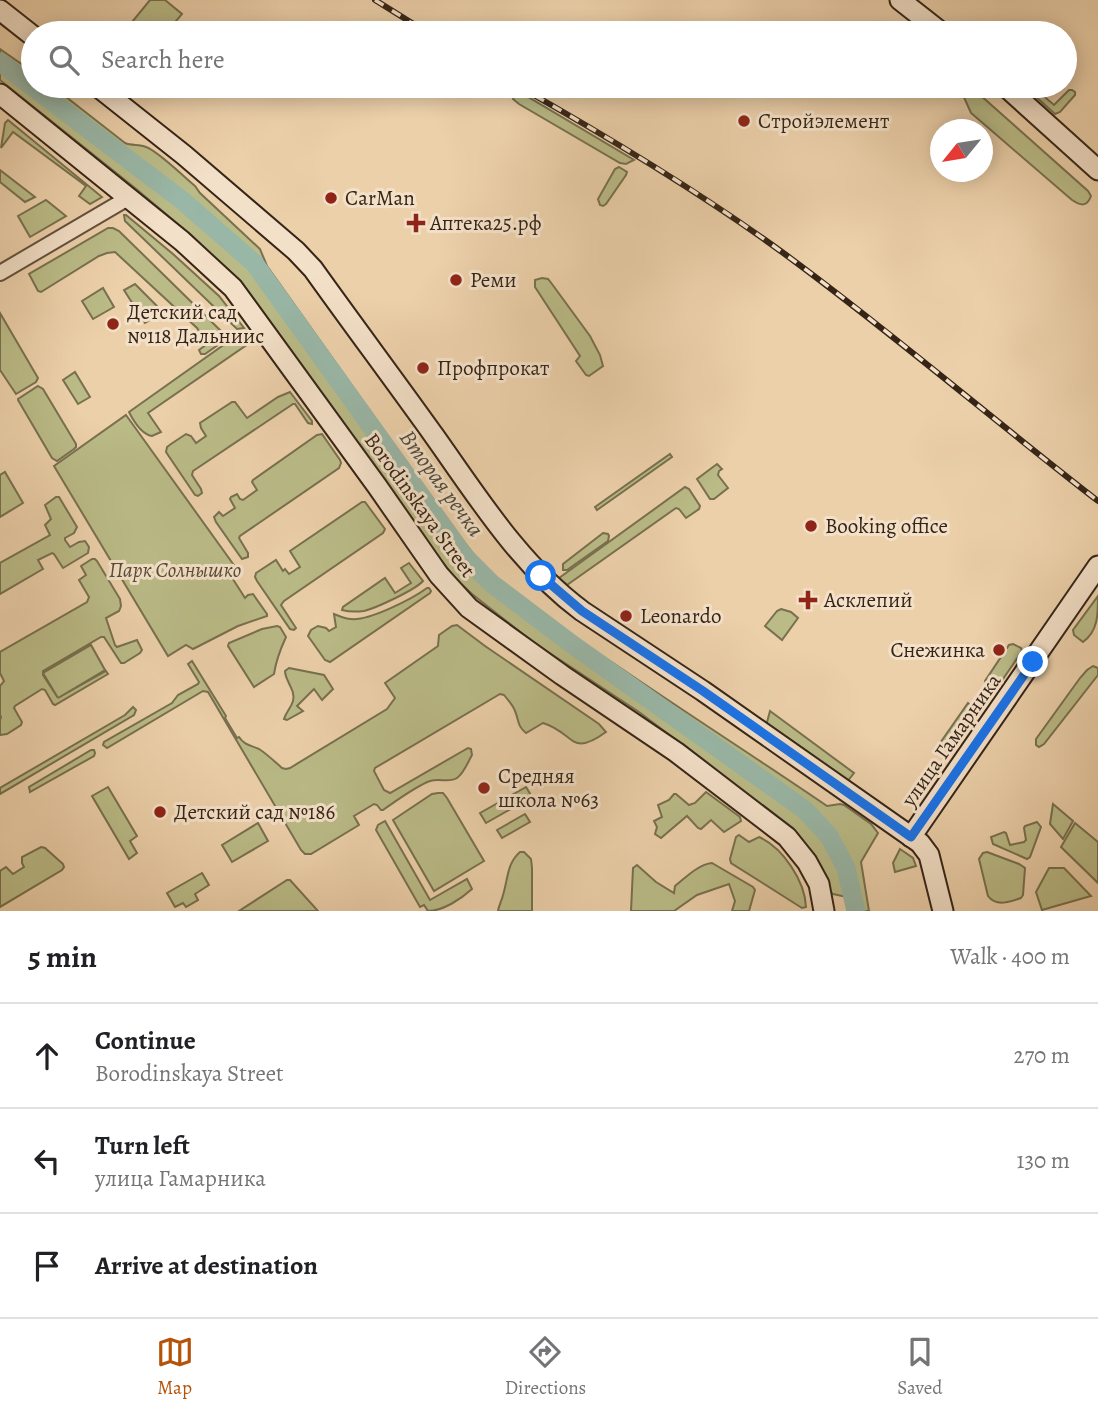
<!DOCTYPE html>
<html lang="en">
<head>
<meta charset="utf-8">
<style>
  body { margin:0; font-family:Alegreya,serif; background:#f6f6f6; color:#202124 }
  .compass { position:absolute; left:930px; top:119px; width:63px; height:63px; border-radius:50%; background:#fff; box-shadow:0 4px 18px #0003; rotate:240deg }
  .stop { position:absolute; width:21px; height:21px; margin:-16px; border:5px solid #1a73e8; border-radius:50%; background:#fff }
  .stop.end { background:#1a73e8; border-color:#fff; box-shadow:0 2px 7px #0008 }
  .list { margin:0; padding:0; list-style:none }
  h2 { display:flex; justify-content:space-between; align-items:center; height:91px; margin:0; padding:0 28px; font-size:30px }
  h2 small { font-size:23px; font-weight:400; color:#757577 }
  .list li { display:grid; grid-template-columns:46px 1fr auto; gap:21px; align-items:center; box-sizing:border-box; height:105px; padding:0 28px; border-top:2px solid #e0e0e0 }
  .list b { display:block; font-size:26px; white-space:nowrap }
  .list p { margin:0; font-size:23px; white-space:nowrap; color:#757577 }
  .list em { font-size:23px; font-style:normal; color:#757577 }
  .icon { flex:none; width:38px; height:38px; fill:none; stroke:currentColor; stroke-width:2; stroke-linecap:round; stroke-linejoin:round }
  .map { position:relative; flex:none; width:1098px; height:911px; overflow:hidden }
  .search { position:absolute; background:#fff; box-shadow:0 4px 18px #0003; left:21px; right:21px; top:21px; height:77px; display:flex; align-items:center; gap:18px; box-sizing:border-box; padding:0 24px; border-radius:38px; color:#757577; font-size:26px }
  .sheet { height:406px; background:#fff }
  nav { display:flex; justify-content:space-around; align-items:center; box-sizing:border-box; height:98px; border-top:2px solid #e0e0e0; background:#fff; font-size:19px; color:#757577 }
  nav a { display:grid; justify-items:center; gap:4px }
  nav .on { color:#b45309 }
  .map>svg:first-child { display:block }
  .green { fill:#babb87; stroke:#78704f; stroke-width:2 }
  .lines { fill:none; stroke-linecap:round; stroke-linejoin:round }
  .river { stroke:#99b7a7; stroke-width:19 }
  .minor-casing { stroke:#64503c; stroke-width:18 }
  .secondary-casing { stroke:#362517; stroke-width:23 }
  .minor { stroke:#f3e0c8; stroke-width:14 }
  .secondary { stroke:#f3e0c8; stroke-width:19 }
  .rail-casing { stroke:#362517; stroke-width:6 }
  .rail { stroke:#f3e0c8; stroke-width:3.5; stroke-dasharray:10; stroke-linecap:butt }
  .route { stroke:#1a73e8; stroke-width:9 }
  .poi-dot { fill:#8f2418; stroke:#f3e0c8; stroke-width:2.5 }
  .labels { text-anchor:middle; stroke-width:6; stroke-linejoin:round; paint-order:stroke }
  .poi-label { font-size:21px; fill:#362517; stroke:#f3e0c8; text-anchor:start }
  .street-label { font-size:21px; fill:#362517; stroke:#f3e0c8 }
  .park-label { font-size:21px; font-style:italic; fill:#574a33; stroke:#f3e0c8 }
  .water-label { font-size:23px; font-style:italic; fill:#4f4a3b; stroke:#f3e0c8 }
</style>
</head>
<body>
<div class="map">
<svg width="1098" height="911" viewBox="0 0 1098 911">
  <rect width="100%" height="100%" fill="#ecd0aa"/>
  <filter id="stains"><feTurbulence type="fractalNoise" baseFrequency=".00286" numOctaves="4"/><feColorMatrix values="0 0 0 0 .2 0 0 0 0 .09 0 0 0 0 .02 0 0 0 .5 -.17"/></filter>
  <radialGradient id="worn" r=".72"><stop offset=".6" stop-color="#630" stop-opacity="0"/><stop offset="1" stop-color="#630" stop-opacity=".3"/></radialGradient>
  <g class="green">
    <path d="M150,0H165L182,14L166,33H123Z"/>
    <path d="M0,49L33,72V86H52L125,143C132,146 139,144 146,147C158,151 184,177 195,186L200,193L260,249L267,266L444,515C458,534 473,555 490,573C528,610 575,638 619,667C688,714 758,759 827,806L840,804L844,805L871,824L878,833L861,862L869,911H851L847,897L833,894L829,891L708,764L639,712L533,642L472,594L456,579L439,558L295,356L241,283L191,235L135,188L0,80Z"/>
    <path d="M957,86H970L1088,191L1091,196C1087,207 1081,206 1072,200L971,113L963,95Z"/>
    <path d="M1024,86H1032L1054,105L1069,90H1072L1075,92V95L1060,112L1055,114Z"/>
    <path d="M521,94L528,97L634,160L626,164L620,163L519,104L513,99L515,95Z"/>
    <path d="M8,120L102,197L90,204L79,196L86,186L13,132L1,148L5,123Z"/>
    <path d="M619,167L627,172L626,175L606,204L603,206L600,205L598,199L615,169Z"/>
    <path d="M0,170L35,197L25,202L0,182Z"/>
    <path d="M46,200L66,216L30,237L18,216Z"/>
    <path d="M124,215H126L173,254L219,296L244,328L237,329L125,221Z"/>
    <path d="M108,228H113L119,231L224,334L226,337L225,340L205,354H201L199,350L207,344L197,328L115,252L107,253L99,256L41,292L38,291L29,274Z"/>
    <path d="M542,278L548,279L552,284L590,336L600,355L603,366L589,376L586,375L576,361L580,356L535,287V280Z"/>
    <path d="M135,284L163,312L145,323L124,290Z"/>
    <path d="M103,288L114,307L93,319L82,301Z"/>
    <path d="M0,313L38,378L36,382L16,394L0,370Z"/>
    <path d="M242,337L249,341L248,344L148,413L161,432L152,436C141,434 134,422 129,412L232,339Z"/>
    <path d="M75,372L90,397L78,404L63,380Z"/>
    <path d="M38,386L43,389L76,444V447L74,449L57,461L52,458L18,400V399Z"/>
    <path d="M290,392L312,421V424L308,423L295,404H293L193,471L192,475L201,489L202,493L198,496L195,495L166,452L167,447L171,444L186,434L191,436L196,443L206,436L201,428L200,423L232,402H235L247,418L278,397Z"/>
    <path d="M126,415L236,568L229,573L245,598L248,595L253,594L267,614V616L238,626L197,647L193,649L186,645L168,656L54,466Z"/>
    <path d="M322,434L340,460L341,463L339,468L240,536L239,538L248,553V557L242,559L216,522L214,517L219,512L223,516L235,508L230,499L231,497L237,494L240,499L243,500L257,490L252,482L253,480L317,435Z"/>
    <path d="M670,454L672,457L597,510L595,507Z"/>
    <path d="M717,464L722,469L719,471L718,475L728,488L714,499H710L697,479Z"/>
    <path d="M5,472L23,503L0,517V475Z"/>
    <path d="M685,487L689,489L700,506L699,509L686,518L679,509L676,508L567,585L559,578Z"/>
    <path d="M56,497H59L77,527L74,533L65,538V540L70,547L79,542L85,541L89,547L88,553L63,568L54,554L52,553L38,560L43,569L0,594V563L50,535L45,525L51,519L45,505Z"/>
    <path d="M362,502H365L385,529L383,533L284,601L281,605L296,628L294,630L290,629L257,581L255,577L256,573L276,560L283,571L285,569L289,574L300,567L290,551Z"/>
    <path d="M603,533L608,534L609,536L608,541L567,570H563V564Z"/>
    <path d="M92,559H95L97,561L120,599L121,606L119,611L106,618L115,645L117,647L137,640L142,650L140,653L124,663H121L104,637H101L43,671V675L58,698L43,673L91,645L105,670L58,698L106,671L108,674L55,705L53,704L45,690L42,689L15,706L14,708L22,722L21,725L7,734L0,735V720L1,717L0,715V686L4,681L0,673V652L87,602L89,597L79,580L86,575L81,566Z"/>
    <path d="M409,563L423,581C415,590 376,608 364,611C356,612 349,612 342,610L343,607L385,578L395,593L411,583L401,568Z"/>
    <path d="M427,588H429L431,591L430,593L330,662L325,660L308,636L311,630L318,626L326,628L329,631L336,627L334,614C339,616 345,619 351,619C369,621 412,599 427,588Z"/>
    <path d="M1098,596C1098,615 1098,631 1083,642L1074,635L1073,630Z"/>
    <path d="M781,609L791,612L798,618L782,640L765,626L777,611Z"/>
    <path d="M457,625L485,646L599,724L606,732C570,758 575,733 543,723L526,733C517,726 519,720 515,711C513,705 508,700 504,695L500,694L375,768L374,771L384,790L390,793L468,748L471,749L472,755C468,762 464,773 457,778C450,783 439,778 430,781C416,786 396,801 383,810H381L377,805L374,804L354,816L359,825L311,854H305L301,850L208,692L203,691L107,748L103,745L104,742L172,703L178,695L198,684L199,682L188,664L192,661L226,716L225,718L237,738L239,737C245,746 251,745 259,749C267,754 275,762 282,768L286,769L290,768L387,709L395,698L385,683L438,646L439,635L452,626Z"/>
    <path d="M277,626L280,627L286,637C280,650 276,660 274,674L254,687L228,646L229,643L262,629Z"/>
    <path d="M1013,644L1021,648L1022,651L999,685L991,688L986,684L985,681L1009,645Z"/>
    <path d="M1093,666L1098,668V675L1044,744L1039,747L1036,745V739L1080,678L1087,670Z"/>
    <path d="M289,668L324,675L333,689L322,700L314,689L297,706L303,711L287,720L284,719C286,712 291,708 293,701C296,690 285,681 285,671Z"/>
    <path d="M968,703L979,712L949,754L938,746Z"/>
    <path d="M133,707L136,710L134,715L0,794V788L125,715Z"/>
    <path d="M770,711L854,773L847,782L766,726Z"/>
    <path d="M91,750H94L95,753L94,756L30,792L29,787Z"/>
    <path d="M108,787L137,836L130,841L137,853L129,859L92,796Z"/>
    <path d="M526,787L532,797L486,823L480,813Z"/>
    <path d="M706,792L740,817L741,821L724,832L711,820L701,829L698,828L687,816L661,838L655,834L657,827L654,821L662,817L658,805L669,800L674,794H676L689,805L695,803Z"/>
    <path d="M438,793H443L447,798L484,861L434,891L393,820L432,794Z"/>
    <path d="M1053,804L1073,821L1063,839L1050,824Z"/>
    <path d="M525,814L530,822L502,838L497,830Z"/>
    <path d="M385,821L430,900L467,879L472,889C461,899 443,911 428,911L424,905L420,907L376,830L378,825Z"/>
    <path d="M1037,822L1041,827L1030,857L1027,859L993,844L991,837L1004,832L1006,833L1010,845L1024,842L1026,840L1024,828L1025,826Z"/>
    <path d="M258,823L268,841L232,862L222,845Z"/>
    <path d="M1075,823L1098,842V883L1061,847Z"/>
    <path d="M739,835L749,842L759,837C783,848 805,881 806,907L802,908L731,863L730,859L736,837Z"/>
    <path d="M41,847L45,848L63,864L64,867L62,870L0,907V871L6,867L13,874L24,867L22,863V857Z"/>
    <path d="M900,849L913,858L916,866L895,872L893,863Z"/>
    <path d="M520,852H524L531,859L532,868V911H498C499,905 502,900 503,895C508,879 507,863 520,852Z"/>
    <path d="M987,852L1019,864L1025,868L1023,895L1021,898C1010,902 996,907 988,896L979,859L983,853Z"/>
    <path d="M712,863L753,887L755,890L749,911H732L735,901L729,884L697,895L674,911H631L633,868L637,865L656,882L674,893L675,886C685,878 699,864 712,863Z"/>
    <path d="M1049,868H1064L1091,896L1042,910L1036,892Z"/>
    <path d="M202,873L209,885L195,894L198,900L186,907L183,903L175,907L167,893Z"/>
    <path d="M287,880H290L318,911H239Z"/>
  </g>
  <g class="lines">
    <path class="river" d="M0,62L183,201L254,263L465,557L491,583L573,645L805,810L829,836L846,868L856,911"/>
    <g class="minor-casing">
      <path id="minor" d="M0,273L128,198"/>
    </g>
    <g class="secondary-casing">
      <g id="secondary">
        <path d="M900,0L942,33"/>
        <path d="M0,10L33,36"/>
        <path d="M97,86L184,155L296,251L313,269C353,325 395,381 435,437C479,499 520,565 582,611L703,691L920,843L929,855L943,911"/>
        <path d="M1005,86L1098,170"/>
        <path d="M0,94L182,241L233,288L377,486L439,575L469,608L562,675L676,752L787,837L807,862L819,884L824,911"/>
        <path d="M911,837L1098,566"/>
      </g>
    </g>
    <use href="#minor" class="minor"/>
    <use href="#secondary" class="secondary"/>
    <g class="rail-casing">
      <g id="rail">
        <path d="M375,0L428,33"/>
        <path d="M518,86C608,137 698,191 782,252C890,331 992,419 1098,501"/>
      </g>
    </g>
    <use href="#rail" class="rail"/>
  </g>
  <g class="lines">
    <path class="route" d="M541,576L582,611L703,691L911,837L1033,662"/>
  </g>
  <g class="poi-dot">
    <circle cx="744" cy="121" r="7"/>
    <circle cx="331" cy="198" r="7"/>
    <path d="M412.5 212.5h7v7h7v7h-7v7h-7v-7h-7v-7h7z"/>
    <circle cx="456" cy="280" r="7"/>
    <circle cx="113" cy="324" r="7"/>
    <circle cx="423" cy="368" r="7"/>
    <circle cx="811" cy="526" r="7"/>
    <path d="M804.5 589.5h7v7h7v7h-7v7h-7v-7h-7v-7h7z"/>
    <circle cx="626" cy="616" r="7"/>
    <circle cx="999" cy="650" r="7"/>
    <circle cx="484" cy="788" r="7"/>
    <circle cx="160" cy="812" r="7"/>
  </g>
  <g class="labels">
    <g class="poi-label">
      <text x="758" y="128">Стройэлемент</text>
      <text x="345" y="205">CarMan</text>
      <text x="430" y="230">Аптека25.рф</text>
      <text x="470" y="287">Реми</text>
      <text x="127" y="319">Детский сад<tspan x="127" dy="24">№118 Дальниис</tspan></text>
      <text x="437" y="375">Профпрокат</text>
      <text x="825" y="533">Booking office</text>
      <text x="824" y="607">Асклепий</text>
      <text x="640" y="623">Leonardo</text>
      <text x="985" y="657" text-anchor="end">Снежинка</text>
      <text x="498" y="783">Средняя<tspan x="498" dy="24">школа №63</tspan></text>
      <text x="174" y="819">Детский сад №186</text>
    </g>
    <g class="street-label">
      <text transform="translate(420 505) rotate(54)" y="7">Borodinskaya Street</text>
      <text transform="translate(951 740) rotate(-55)" y="7">улица Гамарника</text>
    </g>
    <g class="park-label">
      <text x="175" y="577">Парк Солнышко</text>
    </g>
    <g class="water-label">
      <text transform="translate(442 483) rotate(54)" y="8">Вторая речка</text>
    </g>
  </g>
  <rect width="100%" height="100%" filter="url(#stains)"/>
  <rect width="100%" height="100%" fill="url(#worn)"/>
</svg>
<svg class="compass" viewBox="-18 -18 36 36"><path d="M0-13l5 13h-10z" fill="#e53935"/><path d="M0 13l5-13h-10z" fill="#757577"/></svg>
<div class="stop" style="left:541px;top:576px"></div>
<div class="stop end" style="left:1033px;top:662px"></div>
<div class="search"><svg class="icon" aria-label="search" viewBox="0 0 24 24"><circle cx="10" cy="10" r="6"/><path d="M15 15l6 6"/></svg>Search here</div>
</div>
<section class="sheet">
<h2>5 min<small>Walk · 400 m</small></h2>
<ul class="list">
<li><svg class="icon" aria-label="ahead" viewBox="0 0 24 24"><path d="M12 20V5M6 11l6-6 6 6"/></svg><div><b>Continue</b><p>Borodinskaya Street</p></div><em>270 m</em></li>
<li><svg class="icon" aria-label="left" viewBox="0 0 24 24"><path d="M17 20v-9H6M10 6l-5 5 5 5"/></svg><div><b>Turn left</b><p>улица Гамарника</p></div><em>130 m</em></li>
<li><svg class="icon" aria-label="arrive" viewBox="0 0 24 24"><path d="M6 21V4h12l-3 4 3 4H6"/></svg><div><b>Arrive at destination</b></div></li>
</ul>
</section>
<nav>
<a class="on"><svg class="icon" aria-label="map" viewBox="0 0 24 24"><path d="M3 6l6-2 6 2 6-2v14l-6 2-6-2-6 2zM9 4v14M15 6v14"/></svg>Map</a>
<a><svg class="icon" aria-label="directions" viewBox="0 0 24 24"><path d="M12 3l9 9-9 9-9-9zM9 14v-3h6M13 9l2 2-2 2"/></svg>Directions</a>
<a><svg class="icon" aria-label="saved" viewBox="0 0 24 24"><path d="M7 4h10v16l-5-4-5 4z"/></svg>Saved</a>
</nav>
</body>
</html>
